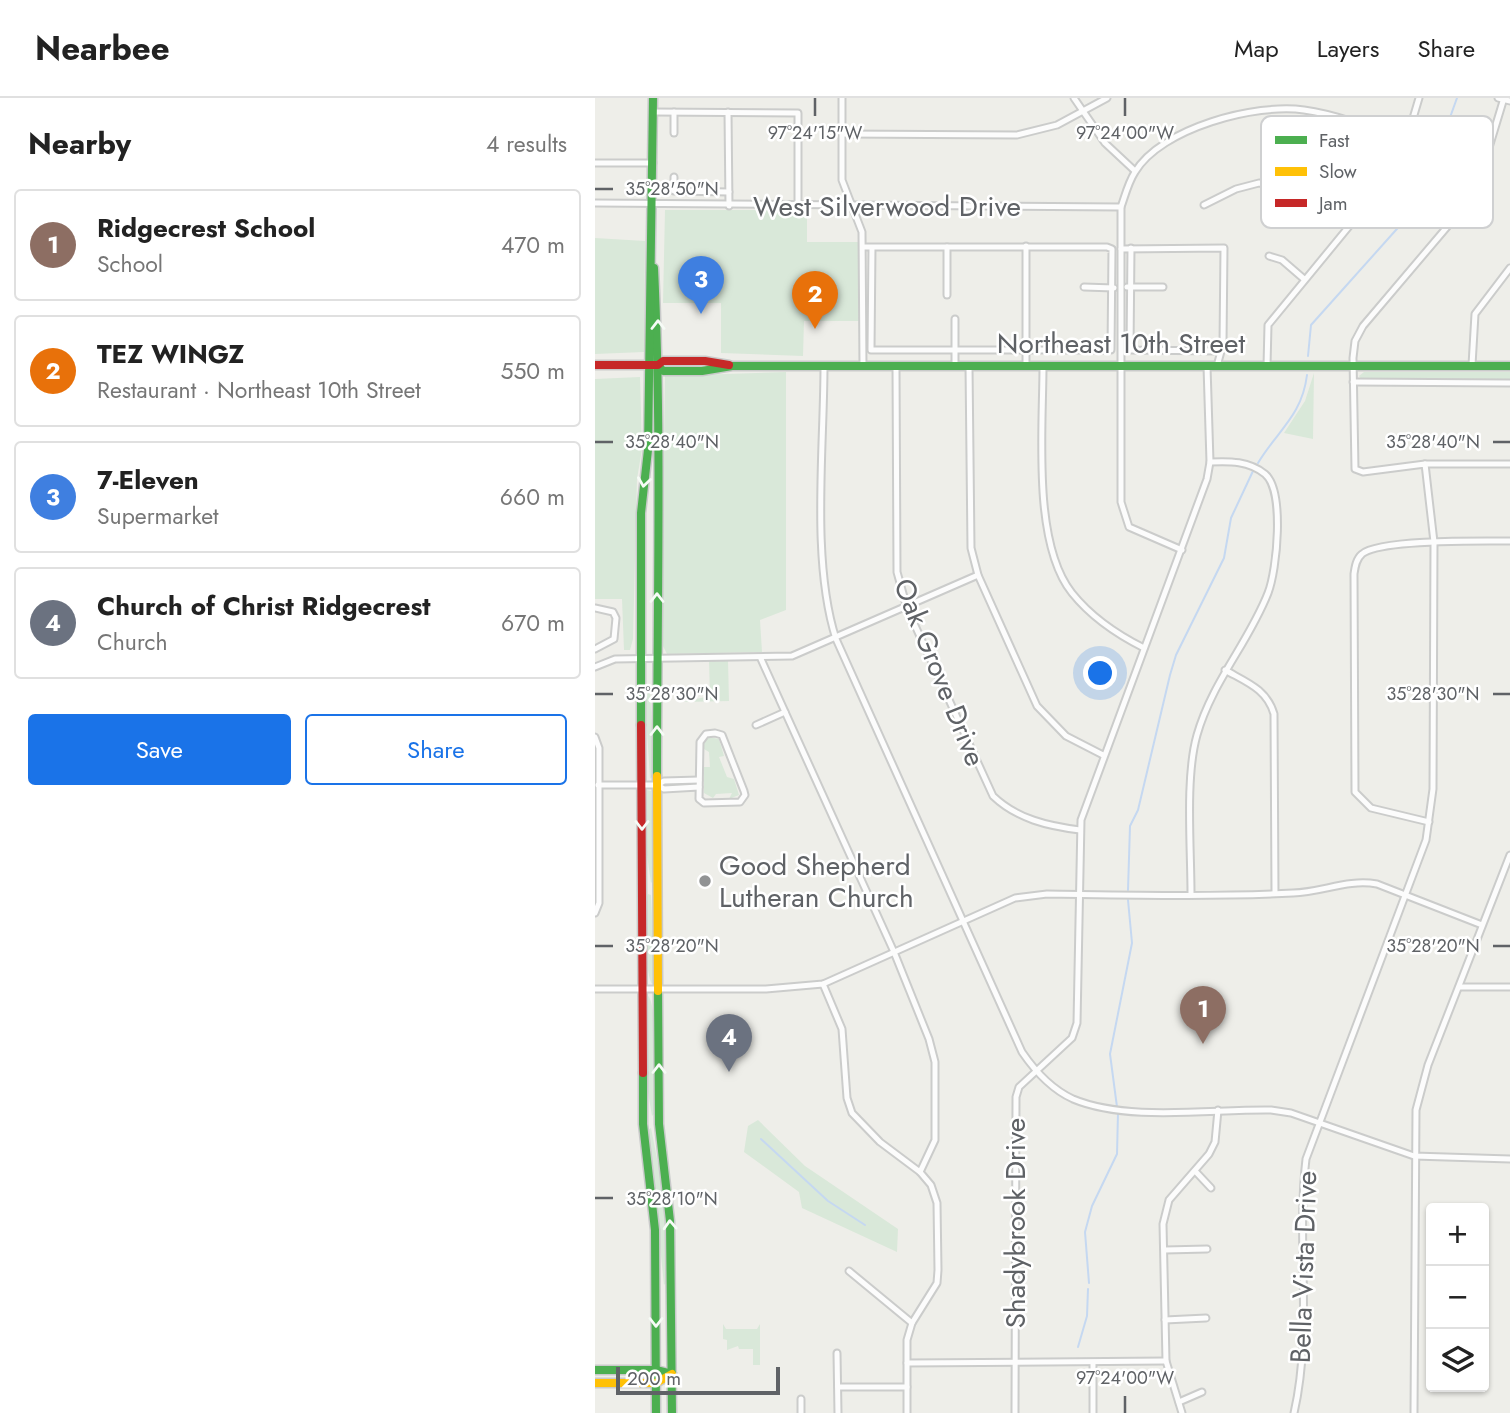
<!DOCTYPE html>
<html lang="en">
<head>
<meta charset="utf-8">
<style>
  body { margin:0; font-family:Jost,sans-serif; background:#f2f2f2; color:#222 }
  .controls { position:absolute; right:21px; bottom:21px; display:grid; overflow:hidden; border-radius:7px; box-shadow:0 2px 5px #0004 }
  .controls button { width:63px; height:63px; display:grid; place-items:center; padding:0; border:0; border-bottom:2px solid #e0e0e0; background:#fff; color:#222; font:35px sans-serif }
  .scale { position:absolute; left:21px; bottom:18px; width:164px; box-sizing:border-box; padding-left:7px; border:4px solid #5f6266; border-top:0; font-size:19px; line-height:24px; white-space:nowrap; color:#5f6266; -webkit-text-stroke:5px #fff; paint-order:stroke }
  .you { position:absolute; left:506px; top:576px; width:24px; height:24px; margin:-18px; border:5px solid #fff; border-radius:50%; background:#1a73e8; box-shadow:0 0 0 10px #1a73e833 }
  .badge { display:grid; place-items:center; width:46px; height:46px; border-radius:50%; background:#1a73e8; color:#fff; font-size:23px; font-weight:700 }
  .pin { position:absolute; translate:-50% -58px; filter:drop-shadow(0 2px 4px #0008) }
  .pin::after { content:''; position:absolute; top:37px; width:24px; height:21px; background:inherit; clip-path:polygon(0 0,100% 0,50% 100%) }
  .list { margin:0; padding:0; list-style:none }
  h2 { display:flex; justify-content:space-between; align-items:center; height:91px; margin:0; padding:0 28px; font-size:30px }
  h2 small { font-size:23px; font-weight:400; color:#767676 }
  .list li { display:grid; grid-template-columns:46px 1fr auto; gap:21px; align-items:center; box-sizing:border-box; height:112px; margin:0 14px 14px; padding:0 14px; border:2px solid #e0e0e0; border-radius:7px }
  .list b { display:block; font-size:26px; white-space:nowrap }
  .list p { margin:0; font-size:23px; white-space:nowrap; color:#767676 }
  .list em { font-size:23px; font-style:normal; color:#767676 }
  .actions { display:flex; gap:14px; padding:21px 28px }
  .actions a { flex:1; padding:16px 0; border:2px solid #1a73e8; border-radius:7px; text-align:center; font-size:24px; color:#1a73e8 }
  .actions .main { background:#1a73e8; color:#fff }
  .icon { flex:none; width:38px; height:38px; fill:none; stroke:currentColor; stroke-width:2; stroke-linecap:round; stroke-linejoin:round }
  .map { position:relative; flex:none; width:915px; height:1315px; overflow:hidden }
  header { display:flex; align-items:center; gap:42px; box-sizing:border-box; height:98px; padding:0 35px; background:#fff; border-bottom:2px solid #e0e0e0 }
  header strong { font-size:33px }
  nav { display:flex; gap:38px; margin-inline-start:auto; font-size:24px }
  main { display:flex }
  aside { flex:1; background:#fff }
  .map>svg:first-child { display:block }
  .green { fill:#d9e8d9 }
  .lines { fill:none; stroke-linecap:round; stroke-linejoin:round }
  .stream { stroke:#c5d8f1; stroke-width:2 }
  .street-casing { stroke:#cbcccb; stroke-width:9 }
  .fast-casing { stroke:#c9caca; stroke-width:11 }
  .slow-casing { stroke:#c9caca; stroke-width:11 }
  .jam-casing { stroke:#c9caca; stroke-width:11 }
  .street { stroke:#fcfcfc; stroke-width:5 }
  .fast { stroke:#4caf50; stroke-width:8 }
  .slow { stroke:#ffc107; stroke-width:8 }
  .jam { stroke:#c62828; stroke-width:8 }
  .oneway { stroke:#f6fbf6 }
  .ticks { fill:none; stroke:#5f6266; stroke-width:2.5 }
  .poi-dot { fill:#919394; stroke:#fff; stroke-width:2.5 }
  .labels { text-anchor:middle; stroke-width:5; stroke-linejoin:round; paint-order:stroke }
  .street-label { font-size:28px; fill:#5f6266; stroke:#fff }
  .poi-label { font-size:28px; fill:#5f6266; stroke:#fff; text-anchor:start }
  .key { fill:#fff; stroke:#cfd0d1; stroke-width:2 }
  .key-label { font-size:19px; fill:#5f6266 }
  .ticks-label { font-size:18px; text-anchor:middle; fill:#5f6266; stroke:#fff; stroke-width:5; stroke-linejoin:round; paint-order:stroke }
</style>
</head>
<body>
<header>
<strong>Nearbee</strong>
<nav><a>Map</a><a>Layers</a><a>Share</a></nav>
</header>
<main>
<aside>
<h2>Nearby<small>4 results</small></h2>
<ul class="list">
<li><span class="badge" style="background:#8d6e63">1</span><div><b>Ridgecrest School</b><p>School</p></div><em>470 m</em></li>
<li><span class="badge" style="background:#e8710a">2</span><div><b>TEZ WINGZ</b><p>Restaurant · Northeast 10th Street</p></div><em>550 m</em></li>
<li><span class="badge" style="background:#3f7fe0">3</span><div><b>7-Eleven</b><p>Supermarket</p></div><em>660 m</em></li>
<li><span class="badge" style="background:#6b7280">4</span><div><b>Church of Christ Ridgecrest</b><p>Church</p></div><em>670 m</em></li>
</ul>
<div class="actions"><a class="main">Save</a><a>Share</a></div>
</aside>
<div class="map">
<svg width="915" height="1315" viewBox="0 0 915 1315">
  <rect width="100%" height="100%" fill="#eeeee9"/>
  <g class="green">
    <path d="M70,112H212V144H264L265,223H209L208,258L126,255V205H68Z"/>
    <path d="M0,140L50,143L49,254L0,256Z"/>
    <path d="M191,274V512L165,522L167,554L72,556L66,544L70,278Z"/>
    <path d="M769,274H915V282H767L764,278Z"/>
    <path d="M719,275L718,341L689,335L710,303Z"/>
    <path d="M45,279L47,351L42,381L38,541L35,552H29L27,501H0V281Z"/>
    <path d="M114,563H133L134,603L88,604L115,598Z"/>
    <path d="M55,590L59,676L55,681L50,602Z"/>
    <path d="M114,639L124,641L129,658L124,659L132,679L139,681L144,697L134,701L137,695L121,696L118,700L109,695V669H115L114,654L109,651L108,645Z"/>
    <path d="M52,692L56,693L59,782L56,785L51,750Z"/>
    <path d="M53,796L56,797L60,881L57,886C50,876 47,808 53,796Z"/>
    <path d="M53,898C63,906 60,995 61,1014L57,1018L52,988Z"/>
    <path d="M163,1022L210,1068L303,1131L302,1154L207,1110L204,1094L149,1054L153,1028Z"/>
    <path d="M56,1030L70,1101L73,1182L69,1187L53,1032Z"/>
    <path d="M128,1226L131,1231H162L165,1226V1267H158V1251H144L143,1248L132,1252V1242L128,1241Z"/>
  </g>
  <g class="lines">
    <g class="stream">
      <path d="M713,258L716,227L809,123L829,92L862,0"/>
      <path d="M663,365C682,333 707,318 712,277"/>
      <path d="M533,792L535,728L543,712L575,577L581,557L629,460L636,420L658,373"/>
      <path d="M522,1009L515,956L537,845L533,802"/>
      <path d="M166,1041L233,1103L270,1127"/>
      <path d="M494,1185L490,1134L497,1108L522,1056L523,1015"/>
      <path d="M483,1249L492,1218L493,1191"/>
    </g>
    <g class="street-casing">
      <g id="street">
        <path d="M247,0V82L267,134L268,268"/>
        <path d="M479,0L510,45L540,73"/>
        <path d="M903,0L915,3"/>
        <path d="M58,14L203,15V108"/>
        <path d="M79,14V35"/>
        <path d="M133,14L134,108"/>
        <path d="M247,36L422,37L462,27L512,0"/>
        <path d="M0,65H58"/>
        <path d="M79,79V93L134,94"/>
        <path d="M0,105L526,109"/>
        <path d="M609,107L641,91L664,85L709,86L734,93L763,116"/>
        <path d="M431,148V268"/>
        <path d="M268,149H277C355,149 433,149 512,149L517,151L516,252H276L277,149"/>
        <path d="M536,150L535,252L624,253"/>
        <path d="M526,151L629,150L628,246L622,268"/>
        <path d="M674,158L687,162L709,181"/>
        <path d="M489,189L519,190"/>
        <path d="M532,189H568"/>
        <path d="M352,197V149"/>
        <path d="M877,267L880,216L915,170"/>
        <path d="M229,268C229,351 216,463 241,541L427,954C440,973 456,991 478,1001C533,1024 616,1011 676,1012L696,1015L819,1058L915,1061"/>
        <path d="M301,268L302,474L312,510L398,698C422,721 453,728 485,732"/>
        <path d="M360,268V221"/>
        <path d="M374,268L376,450L383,477L442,608L471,638L508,657"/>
        <path d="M448,268C448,330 437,445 477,495C497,520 521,536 549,550"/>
        <path d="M672,268L673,227L788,87L811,44L824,0"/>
        <path d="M758,284L915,285"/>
        <path d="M830,366H915"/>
        <path d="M587,452L534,429L526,404V109C530,98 533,85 540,74C566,30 661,5 709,12C745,17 777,31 811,44"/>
        <path d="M0,510L18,514L21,520L19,541L0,551"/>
        <path d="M166,561L299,854L334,941L340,964V1042L325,1074L336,1087L342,1105L343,1172L342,1185L317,1225L312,1242V1315"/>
        <path d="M0,569L20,561L197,558L383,477"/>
        <path d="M630,572C651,584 672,591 679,616L680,795"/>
        <path d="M161,627L190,614"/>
        <path d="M120,635L127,637L149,693L150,697L145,704L109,705L104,701L105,644L111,636Z"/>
        <path d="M0,639L4,650V805L0,815"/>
        <path d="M3,687H62L69,691L104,689"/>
        <path d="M62,687L69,683L104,682"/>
        <path d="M834,724L776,710L760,694L759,476C760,469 761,461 767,456C784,441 889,443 915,443"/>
        <path d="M596,795C596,749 590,679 602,637C617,584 654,544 673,495C682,472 690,393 670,376C654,363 635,363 615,364"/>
        <path d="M228,886L247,931L252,1000L257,1015L285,1044L325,1074"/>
        <path d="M864,889H915"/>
        <path d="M0,891H171L228,886L420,800L452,796C533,797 616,799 698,795C728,794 752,781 782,786L887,827"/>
        <path d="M601,1074L616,1090"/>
        <path d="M570,1152L612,1151"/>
        <path d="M254,1173L317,1225"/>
        <path d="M570,1222L611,1220"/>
        <path d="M242,1255L243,1315"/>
        <path d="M312,1265L571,1263"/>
        <path d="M243,1289H312"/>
        <path d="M206,1301V1315"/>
        <path d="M584,1304L607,1294"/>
        <path d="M420,1315L421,999L424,989L477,940L482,925L486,722L612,381L615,364L612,268"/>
        <path d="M498,1315V1266"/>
        <path d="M587,1315L571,1263L568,1126L574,1102L614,1056L620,1044L623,1012"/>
        <path d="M699,1315C718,1232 701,1145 711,1061L831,742L838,691L839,444L830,366L768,374L760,371L758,260L760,243L768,228L880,96L909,0"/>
        <path d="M819,1315L821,1012L833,967L915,757"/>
      </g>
    </g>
    <g class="fast-casing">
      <g id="fast">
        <path d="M59,170C67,339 62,509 62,678"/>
        <path d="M63,267L68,273H107L137,268H915"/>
        <path d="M46,627V415L53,352L58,0"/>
        <path d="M63,893L64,1026L75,1123L77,1315"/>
        <path d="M48,975V1026L60,1132L61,1315"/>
        <path d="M0,1272H61L77,1276"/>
      </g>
    </g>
    <g class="slow-casing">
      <g id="slow">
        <path d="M62,678L63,893"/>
        <path d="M0,1285H61L77,1276"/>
      </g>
    </g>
    <g class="jam-casing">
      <g id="jam">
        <path d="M0,267H63L68,263H110L134,267"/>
        <path d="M46,627L48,975"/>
      </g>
    </g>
    <use href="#street" class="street"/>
    <use href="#fast" class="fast"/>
    <use href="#slow" class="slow"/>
    <use href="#jam" class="jam"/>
  </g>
  <defs><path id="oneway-chevron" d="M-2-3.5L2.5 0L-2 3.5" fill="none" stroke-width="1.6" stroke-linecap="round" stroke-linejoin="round" transform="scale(1.75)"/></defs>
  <g class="oneway">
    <use href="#oneway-chevron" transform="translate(63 227) rotate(-90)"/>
    <use href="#oneway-chevron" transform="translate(49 384) rotate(98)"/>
    <use href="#oneway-chevron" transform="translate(62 500) rotate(-90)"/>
    <use href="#oneway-chevron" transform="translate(62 633) rotate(-90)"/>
    <use href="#oneway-chevron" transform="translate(47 727) rotate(90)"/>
    <use href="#oneway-chevron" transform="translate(64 971) rotate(-90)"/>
    <use href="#oneway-chevron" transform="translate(75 1127) rotate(-93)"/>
    <use href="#oneway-chevron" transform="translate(61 1224) rotate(90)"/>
  </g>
  <path class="ticks" d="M220,0V18M530,0V18M0,91H18M0,344H18M898,344H915M0,596H18M898,596H915M0,848H18M898,848H915M0,1100H18M530,1298V1315"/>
  <circle class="poi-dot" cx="110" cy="783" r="7"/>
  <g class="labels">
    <g class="street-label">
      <text x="292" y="118">West Silverwood Drive</text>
      <text x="526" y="255">Northeast 10th Street</text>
      <text transform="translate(345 574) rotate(68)" y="10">Oak Grove Drive</text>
      <text transform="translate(420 1125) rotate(-90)" y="10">Shadybrook Drive</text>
      <text transform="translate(708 1169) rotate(-88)" y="10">Bella Vista Drive</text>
    </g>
    <g class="poi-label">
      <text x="124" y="777">Good Shepherd<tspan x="124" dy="32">Lutheran Church</tspan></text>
    </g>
  </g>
  <rect x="666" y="18" width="232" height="112" rx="10" class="key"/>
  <rect x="680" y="38" width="32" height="8" fill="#4caf50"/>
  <rect x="680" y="69" width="32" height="9" fill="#ffc107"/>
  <rect x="680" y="101" width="32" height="8" fill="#c62828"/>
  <g class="key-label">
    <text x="724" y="49">Fast</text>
    <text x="724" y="80">Slow</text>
    <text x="724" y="112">Jam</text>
  </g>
  <g class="ticks-label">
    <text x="220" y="41">97°24'15"W</text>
    <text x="530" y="41">97°24'00"W</text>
    <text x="77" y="97">35°28'50"N</text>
    <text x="77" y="350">35°28'40"N</text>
    <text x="838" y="350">35°28'40"N</text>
    <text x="77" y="602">35°28'30"N</text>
    <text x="838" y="602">35°28'30"N</text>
    <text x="77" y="854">35°28'20"N</text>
    <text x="838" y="854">35°28'20"N</text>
    <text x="77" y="1107">35°28'10"N</text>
    <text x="530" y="1286">97°24'00"W</text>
  </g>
</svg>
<div class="controls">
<button>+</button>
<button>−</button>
<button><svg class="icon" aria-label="layers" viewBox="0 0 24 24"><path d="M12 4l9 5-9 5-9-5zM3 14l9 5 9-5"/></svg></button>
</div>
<div class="scale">200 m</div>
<div class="you"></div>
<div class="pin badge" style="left:608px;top:946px;background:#8d6e63">1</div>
<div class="pin badge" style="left:220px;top:231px;background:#e8710a">2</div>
<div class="pin badge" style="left:106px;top:216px;background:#3f7fe0">3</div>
<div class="pin badge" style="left:134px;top:974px;background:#6b7280">4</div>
</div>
</main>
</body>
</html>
